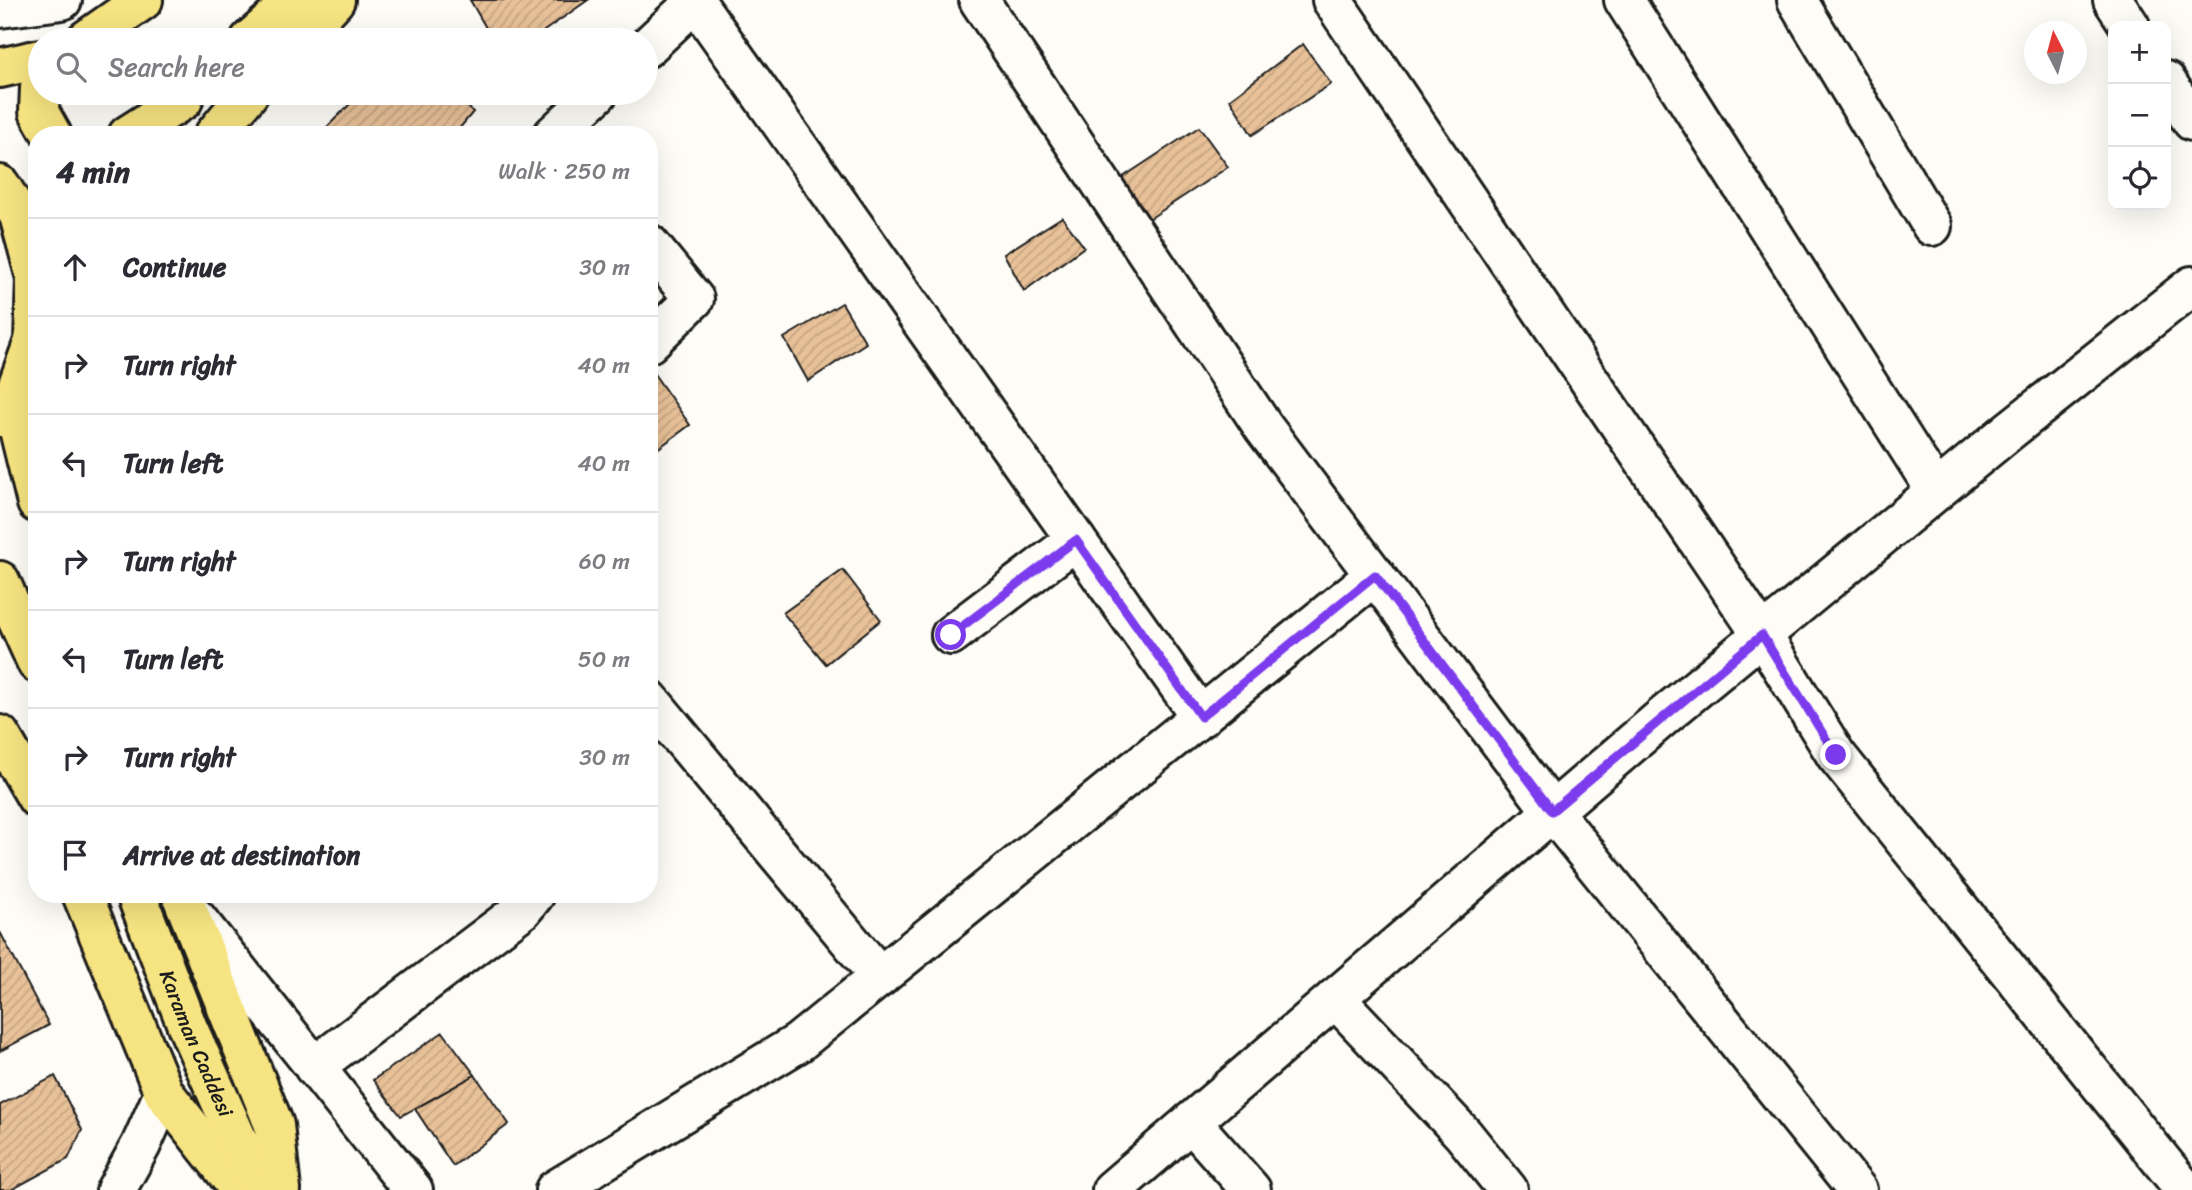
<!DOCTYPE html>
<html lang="en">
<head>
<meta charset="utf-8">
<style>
  body { margin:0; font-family:Sriracha,sans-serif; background:#f2f2f3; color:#2b2b33 }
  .controls { position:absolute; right:21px; top:21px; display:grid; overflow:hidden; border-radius:14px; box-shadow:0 7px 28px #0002 }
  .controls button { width:63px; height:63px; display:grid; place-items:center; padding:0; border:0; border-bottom:2px solid #e1e1e2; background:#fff; color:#2b2b33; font:35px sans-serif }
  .compass { position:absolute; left:2024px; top:21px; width:63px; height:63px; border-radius:50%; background:#fff; box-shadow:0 7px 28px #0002; rotate:354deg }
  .stop { position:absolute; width:21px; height:21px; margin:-16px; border:5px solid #7c3aed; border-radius:50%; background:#fff }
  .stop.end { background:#7c3aed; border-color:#fff; box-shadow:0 2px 7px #0008 }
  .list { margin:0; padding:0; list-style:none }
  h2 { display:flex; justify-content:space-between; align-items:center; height:91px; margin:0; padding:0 28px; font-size:30px }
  h2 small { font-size:23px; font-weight:400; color:#7c7c81 }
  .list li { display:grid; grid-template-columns:46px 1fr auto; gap:21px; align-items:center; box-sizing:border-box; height:98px; padding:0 28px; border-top:2px solid #e1e1e2 }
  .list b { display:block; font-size:26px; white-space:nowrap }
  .list em { font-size:23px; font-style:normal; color:#7c7c81 }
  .icon { flex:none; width:38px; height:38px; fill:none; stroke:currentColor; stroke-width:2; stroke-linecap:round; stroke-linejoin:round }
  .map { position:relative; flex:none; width:2192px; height:1190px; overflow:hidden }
  .search { position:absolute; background:#fff; box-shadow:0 7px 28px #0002; left:28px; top:28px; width:630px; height:77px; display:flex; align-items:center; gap:18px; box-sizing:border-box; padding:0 24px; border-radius:38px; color:#7c7c81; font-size:26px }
  .panel { position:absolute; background:#fff; box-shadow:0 7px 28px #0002; left:28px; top:126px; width:630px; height:777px; border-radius:28px }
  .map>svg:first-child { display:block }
  .building { fill:url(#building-hatch); stroke:#1c1c1c; stroke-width:2 }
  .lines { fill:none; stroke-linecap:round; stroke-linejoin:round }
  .street-casing { stroke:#1c1c1c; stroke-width:44 }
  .secondary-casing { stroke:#1c1c1c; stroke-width:44 }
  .primary-casing { stroke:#1c1c1c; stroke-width:44 }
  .street { stroke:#fdfcf7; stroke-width:38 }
  .secondary { stroke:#fdfcf7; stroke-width:38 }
  .primary { stroke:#f6e381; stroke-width:38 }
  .route { stroke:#7c3aed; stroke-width:9 }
  .labels { text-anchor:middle; stroke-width:5; stroke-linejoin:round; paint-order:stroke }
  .street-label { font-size:21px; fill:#1c1c1c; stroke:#fdfcf7 }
</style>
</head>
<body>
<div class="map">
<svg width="2192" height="1190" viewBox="0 0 2192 1190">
  <defs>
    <pattern id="building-hatch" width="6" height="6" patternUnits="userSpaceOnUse" patternTransform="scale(1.75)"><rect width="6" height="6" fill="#e8c198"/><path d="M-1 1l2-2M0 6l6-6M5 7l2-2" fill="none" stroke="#c6a582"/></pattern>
  </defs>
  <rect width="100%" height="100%" fill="#fdfcf7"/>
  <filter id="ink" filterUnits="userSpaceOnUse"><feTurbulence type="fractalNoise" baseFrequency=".0143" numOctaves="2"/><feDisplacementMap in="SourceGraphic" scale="14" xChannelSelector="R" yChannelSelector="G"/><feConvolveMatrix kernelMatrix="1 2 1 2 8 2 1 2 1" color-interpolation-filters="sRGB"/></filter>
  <g filter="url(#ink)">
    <g class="building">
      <path d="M470,0H588L544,31L549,40H493Z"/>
      <path d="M1303,44L1331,84L1252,135L1230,99Z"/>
      <path d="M361,93H455L473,112L454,135H319Z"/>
      <path d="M1199,127L1228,167L1143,223L1114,183Z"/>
      <path d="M1062,217L1084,247L1024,291L1004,254Z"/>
      <path d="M842,303L866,343L808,381L784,338Z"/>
      <path d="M654,374L690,425L649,455V378Z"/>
      <path d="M843,570L881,620L826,664L783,613Z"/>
      <path d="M0,932L49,1025L0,1051Z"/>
      <path d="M443,1032L475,1075L401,1116L373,1080Z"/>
      <path d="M475,1075L509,1124L453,1166L415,1109Z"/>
      <path d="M55,1076L82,1130L68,1159L11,1190H0V1105Z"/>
    </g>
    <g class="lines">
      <g class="street-casing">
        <g id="street">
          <path d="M979,0L1264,428L1552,811L1857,1190"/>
          <path d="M1332,0L1762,635L1836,755L2185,1190"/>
          <path d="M1624,0L1936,491"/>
          <path d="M1797,0L1932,226"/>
          <path d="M2113,0L2130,26"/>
          <path d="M695,1L1201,717"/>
          <path d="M646,48L697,0"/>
          <path d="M2166,81L2192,121"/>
          <path d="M553,135L598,93"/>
          <path d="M649,244L694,299L649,343"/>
          <path d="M951,635L1076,540"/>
          <path d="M649,699L880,977"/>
          <path d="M1335,998L1463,1134L1508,1190"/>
          <path d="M314,1067L523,909L535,894"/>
          <path d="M1191,1122L1251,1190"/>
          <path d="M116,1190L141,1145L164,1093"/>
          <path d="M555,1190L798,1043L1375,575"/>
          <path d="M1112,1190L1665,715L2009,431L2192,286"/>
        </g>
      </g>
      <g class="secondary-casing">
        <g id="secondary">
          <path d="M0,8L62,0"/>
          <path d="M196,918L413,1190"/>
        </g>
      </g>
      <g class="primary-casing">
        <g id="primary">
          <path d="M86,40L143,0"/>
          <path d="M250,40L295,0"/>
          <path d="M298,40L335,0"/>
          <path d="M0,68L40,59"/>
          <path d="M40,87L39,112L52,135"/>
          <path d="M128,135L183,100"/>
          <path d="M214,135L249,93"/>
          <path d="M0,185L19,215L36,278L34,341L12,401L0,417"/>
          <path d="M12,401L37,503"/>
          <path d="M0,581L37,663"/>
          <path d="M0,735L37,798"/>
          <path d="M82,894L164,1093L240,1190"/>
          <path id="s1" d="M136,894L188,1028L260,1190"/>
          <path d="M181,894L274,1125L281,1190"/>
        </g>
      </g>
      <use href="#street" class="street"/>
      <use href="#secondary" class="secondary"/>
      <use href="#primary" class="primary"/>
    </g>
  </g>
  <g class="lines" filter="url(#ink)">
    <path class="route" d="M951,635L1076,540L1201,717L1375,575L1552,811L1762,635L1836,755"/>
  </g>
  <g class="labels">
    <g class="street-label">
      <text dy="7" stroke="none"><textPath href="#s1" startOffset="161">Karaman Caddesi</textPath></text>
    </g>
  </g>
</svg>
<div class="controls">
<button>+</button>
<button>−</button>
<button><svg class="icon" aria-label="locate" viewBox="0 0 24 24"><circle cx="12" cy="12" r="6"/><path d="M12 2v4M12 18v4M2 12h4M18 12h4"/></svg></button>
</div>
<svg class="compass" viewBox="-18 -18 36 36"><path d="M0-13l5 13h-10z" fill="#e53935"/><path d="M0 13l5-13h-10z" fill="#7c7c81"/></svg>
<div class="stop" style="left:951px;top:635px"></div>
<div class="stop end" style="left:1836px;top:755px"></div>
<div class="search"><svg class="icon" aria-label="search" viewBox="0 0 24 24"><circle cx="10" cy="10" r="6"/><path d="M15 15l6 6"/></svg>Search here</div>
<section class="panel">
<h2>4 min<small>Walk · 250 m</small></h2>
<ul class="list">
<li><svg class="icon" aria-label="ahead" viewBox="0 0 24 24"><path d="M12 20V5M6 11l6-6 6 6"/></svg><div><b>Continue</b></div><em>30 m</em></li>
<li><svg class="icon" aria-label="right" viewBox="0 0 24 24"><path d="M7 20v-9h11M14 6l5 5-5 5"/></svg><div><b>Turn right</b></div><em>40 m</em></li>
<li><svg class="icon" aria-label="left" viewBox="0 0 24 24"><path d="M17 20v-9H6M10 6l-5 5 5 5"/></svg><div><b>Turn left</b></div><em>40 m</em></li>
<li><svg class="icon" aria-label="right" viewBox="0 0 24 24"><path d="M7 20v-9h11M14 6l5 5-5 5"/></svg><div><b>Turn right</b></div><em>60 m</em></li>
<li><svg class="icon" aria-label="left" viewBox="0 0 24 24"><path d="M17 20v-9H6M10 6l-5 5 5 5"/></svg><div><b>Turn left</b></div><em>50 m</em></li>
<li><svg class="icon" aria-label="right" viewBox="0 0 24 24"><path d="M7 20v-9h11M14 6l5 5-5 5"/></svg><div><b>Turn right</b></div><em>30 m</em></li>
<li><svg class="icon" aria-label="arrive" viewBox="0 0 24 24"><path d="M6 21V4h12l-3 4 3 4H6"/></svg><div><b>Arrive at destination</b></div></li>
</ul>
</section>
</div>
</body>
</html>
